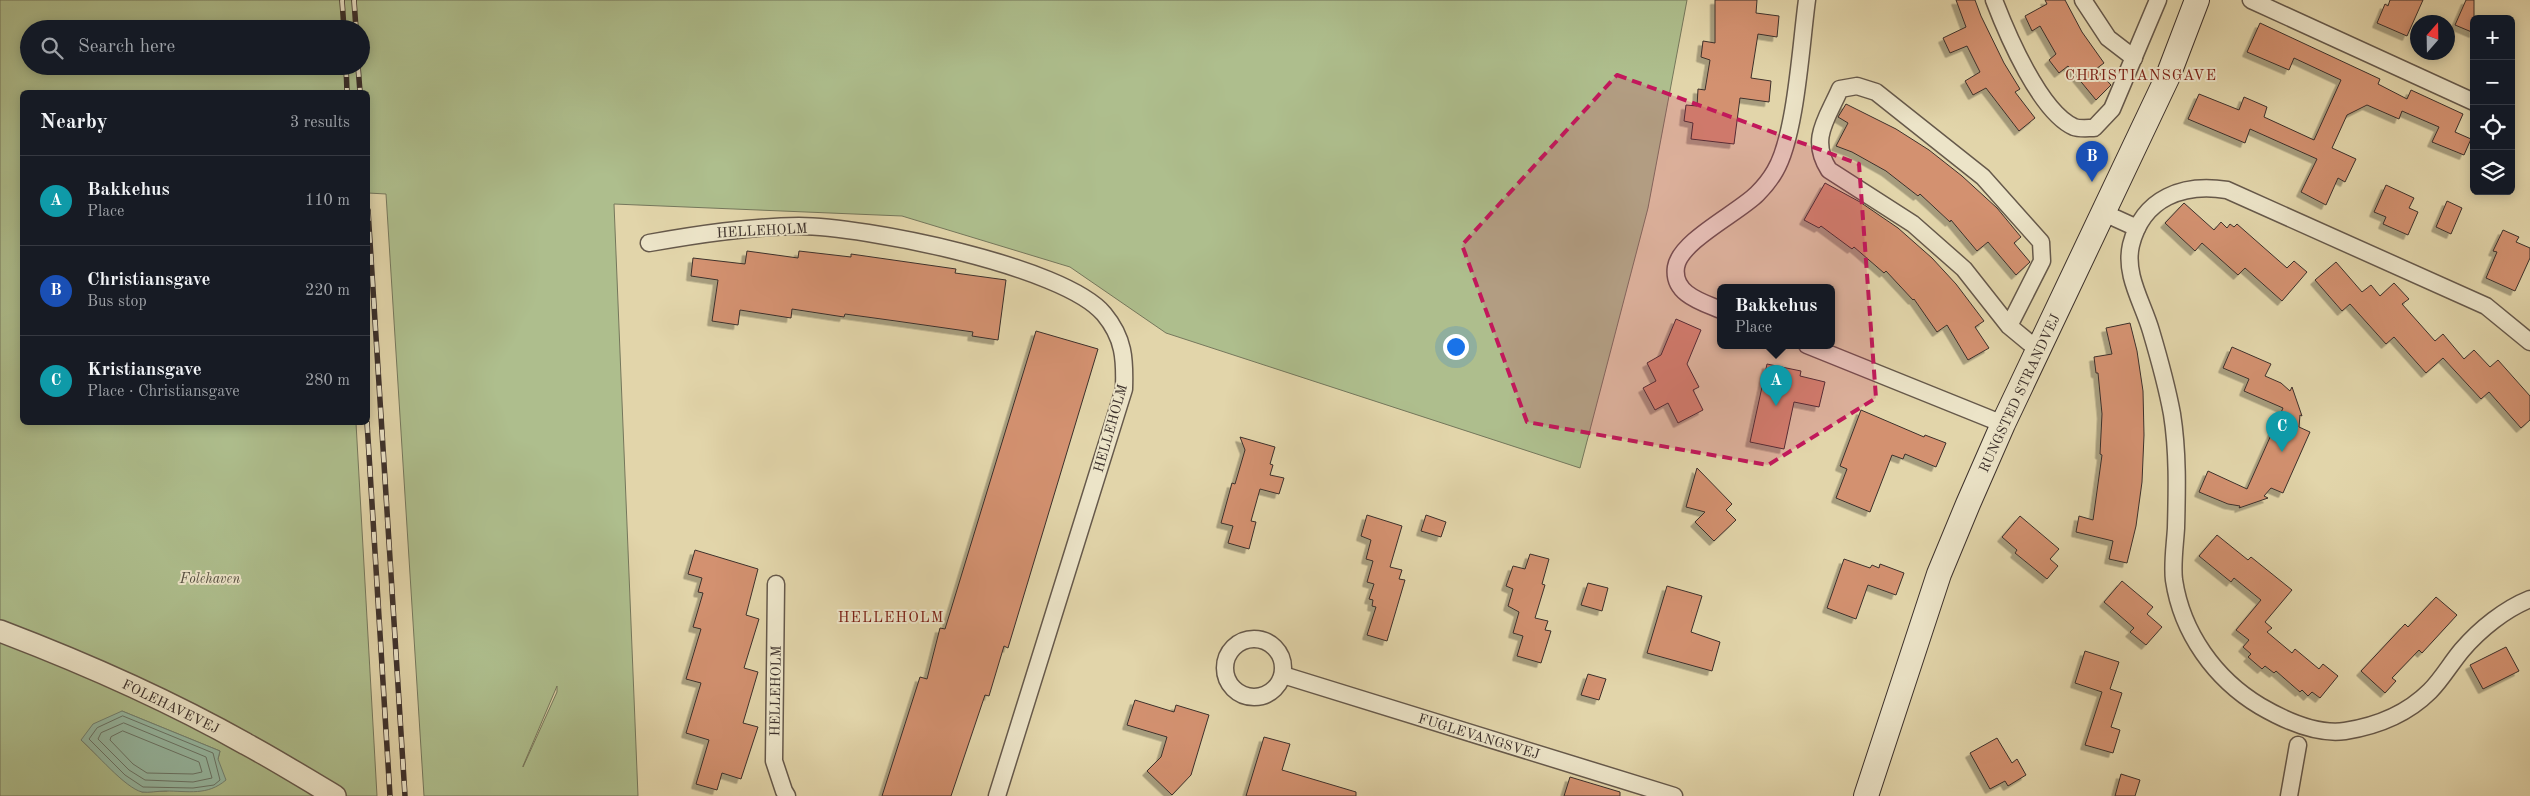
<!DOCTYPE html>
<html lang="en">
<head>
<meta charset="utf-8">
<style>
  body { margin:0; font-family:"Old Standard TT",serif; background:#242831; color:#f1f3f6 }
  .controls { position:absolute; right:15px; top:15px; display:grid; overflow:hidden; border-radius:8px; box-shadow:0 2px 12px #0003 }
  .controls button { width:45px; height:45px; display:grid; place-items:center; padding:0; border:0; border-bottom:1px solid #363941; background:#171b24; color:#f1f3f6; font:25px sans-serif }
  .compass { position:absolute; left:2410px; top:15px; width:45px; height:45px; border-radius:50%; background:#171b24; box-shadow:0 2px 12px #0003; rotate:20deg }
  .you { position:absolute; left:1455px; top:346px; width:18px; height:18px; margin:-12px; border:4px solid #fff; border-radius:50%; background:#1a73e8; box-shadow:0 0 0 8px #1a73e833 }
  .badge { display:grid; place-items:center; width:32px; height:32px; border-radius:50%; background:#c59692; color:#fff; font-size:16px; font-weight:700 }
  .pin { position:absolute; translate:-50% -41px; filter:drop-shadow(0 1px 2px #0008) }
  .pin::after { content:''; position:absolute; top:26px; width:18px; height:15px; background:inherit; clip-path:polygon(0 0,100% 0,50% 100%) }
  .popup { position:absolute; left:1717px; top:284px; width:118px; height:65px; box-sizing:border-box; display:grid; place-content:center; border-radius:8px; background:#171b24; filter:drop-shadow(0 1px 4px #0005); font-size:16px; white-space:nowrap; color:#9ea1a6 }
  .popup b { font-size:19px; color:#f1f3f6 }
  .popup::after { content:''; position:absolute; left:50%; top:100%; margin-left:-10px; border:10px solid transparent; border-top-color:#171b24 }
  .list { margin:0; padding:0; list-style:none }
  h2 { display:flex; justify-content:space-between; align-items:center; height:65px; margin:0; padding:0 20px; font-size:21px }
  h2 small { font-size:16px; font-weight:400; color:#9ea1a6 }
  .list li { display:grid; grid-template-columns:32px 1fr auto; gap:15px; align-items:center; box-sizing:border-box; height:90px; padding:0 20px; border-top:1px solid #363941 }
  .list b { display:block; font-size:19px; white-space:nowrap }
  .list p { margin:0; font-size:16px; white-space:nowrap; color:#9ea1a6 }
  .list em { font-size:16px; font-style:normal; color:#9ea1a6 }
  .icon { flex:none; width:28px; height:28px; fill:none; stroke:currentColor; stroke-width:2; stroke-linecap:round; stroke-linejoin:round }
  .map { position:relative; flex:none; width:2530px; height:796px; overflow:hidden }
  .search { position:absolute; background:#171b24; box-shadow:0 2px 12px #0003; left:20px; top:20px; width:350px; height:55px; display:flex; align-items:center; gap:12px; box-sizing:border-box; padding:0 18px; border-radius:28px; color:#9ea1a6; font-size:19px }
  .panel { position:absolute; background:#171b24; box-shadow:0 2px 12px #0003; left:20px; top:90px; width:350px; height:335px; border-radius:8px }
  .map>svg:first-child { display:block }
  .green { fill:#aebe8d; stroke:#75775c; fill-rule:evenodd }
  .water { fill:#96b9a3; stroke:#728273 }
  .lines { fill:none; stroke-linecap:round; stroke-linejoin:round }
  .shore { stroke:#697467; stroke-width:1 }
  .building { fill:#d39170; stroke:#3c302b; filter:url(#shadow) }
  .minor-casing { stroke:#66594b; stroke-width:19 }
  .tertiary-casing { stroke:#66594b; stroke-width:24 }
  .secondary-casing { stroke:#3c302b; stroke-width:26 }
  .minor { stroke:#ece4c8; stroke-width:16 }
  .tertiary { stroke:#ece4c8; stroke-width:21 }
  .secondary { stroke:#ece4c8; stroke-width:24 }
  .rail-casing { stroke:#3c302b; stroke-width:5.5 }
  .rail { stroke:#ece4c8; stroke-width:4; stroke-dasharray:11; stroke-linecap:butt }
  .marked { fill:#c2185b; fill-opacity:0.2; stroke:#c2185b; stroke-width:4; stroke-dasharray:10 6; stroke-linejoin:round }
  .labels { text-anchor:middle; stroke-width:4; stroke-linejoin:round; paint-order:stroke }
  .street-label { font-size:14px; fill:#3c302b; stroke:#ece4c8 }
  .park-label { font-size:14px; font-style:italic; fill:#534c3f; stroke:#ece4c8 }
  .neighbourhood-label { font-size:15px; letter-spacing:1px; fill:#7a1f14; stroke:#ece4c8 }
</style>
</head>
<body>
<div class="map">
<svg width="2530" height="796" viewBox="0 0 2530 796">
  <defs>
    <filter id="shadow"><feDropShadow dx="-4.5" dy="4.5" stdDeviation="0" flood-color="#0004"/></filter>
  </defs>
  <rect width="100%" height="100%" fill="#e2d5aa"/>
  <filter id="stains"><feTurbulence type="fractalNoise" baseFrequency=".004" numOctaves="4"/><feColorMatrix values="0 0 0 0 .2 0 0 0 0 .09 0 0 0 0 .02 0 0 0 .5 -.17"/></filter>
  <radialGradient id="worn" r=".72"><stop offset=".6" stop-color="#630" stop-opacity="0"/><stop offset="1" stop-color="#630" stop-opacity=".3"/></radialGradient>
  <path class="green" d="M0,0H1687L1648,208L1580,468L1166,333L1070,267L902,216L614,204L638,796H424L386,194L368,193V92H22V422L356,423L377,796H0ZM29,29H361V66H29ZM557,686V692L523,767V766ZM122,711L220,751L218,759L167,791L142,792L122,779L81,740Z"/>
  <path class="water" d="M122,711L220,751L218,759L226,780C207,796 189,791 165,791C158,791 149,793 142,792C125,788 95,752 81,740L93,724Z"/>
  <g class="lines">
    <g class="shore">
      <path d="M123,716L213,753L220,780L214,785L193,788L143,787L125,775L89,739L97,728Z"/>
      <path d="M124,723L206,757L212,778L193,782L145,780L129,770L98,739L101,733Z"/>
      <path d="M123,731L199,762L202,772L193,774L147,773L133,764L110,740L111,737Z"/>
    </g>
  </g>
  <g class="building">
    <path d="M1715,0H1757L1756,13L1779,16L1777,37L1758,34L1751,78L1771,81L1769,102L1740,98L1734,144L1691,139L1693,123L1684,121L1686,105L1697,106L1698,89L1705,90L1710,60L1701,57L1703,41L1715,43Z"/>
    <path d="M1956,0H1975L1981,16L2004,63L2020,89L2015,92L2035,118L2019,131L1986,88L1973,95L1965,81L1980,72L1967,46L1950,53L1943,38L1966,27Z"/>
    <path d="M2045,0H2065L2082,32L2104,63L2096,69L2111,85L2096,100L2068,66L2059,73L2049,60L2056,54L2040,26L2032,31L2025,16L2047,4Z"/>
    <path d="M2390,0H2423L2407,36L2377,23L2385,4L2388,6Z"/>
    <path d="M2466,0H2474V33L2455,25Z"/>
    <path d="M2260,23L2380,79L2378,84L2407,99L2411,90L2463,114L2455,132L2471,139L2464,155L2432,142L2439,127L2402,111L2399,119L2367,105L2347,115L2332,148L2356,159L2345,182L2338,178L2326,205L2301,192L2317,159L2250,129L2245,143L2188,119L2199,94L2239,110L2244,97L2267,107L2264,117L2314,140L2341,80L2294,58L2289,70L2247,52Z"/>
    <path d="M1846,104L1896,129L1929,150L1962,176L1997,208L2021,237L2014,243L2030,262L2016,275L1988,242L1977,251L1951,220L1950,222L1920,194L1918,196L1886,171L1852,152L1836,146L1848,123L1838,117Z"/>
    <path d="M1825,183L1860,202L1898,228L1932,258L1956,284L1984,321L1975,327L1989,348L1968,360L1947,325L1937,332L1914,299L1913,300L1886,271L1884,273L1854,247L1852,249L1821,226L1819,228L1804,220Z"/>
    <path d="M2386,185L2414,198L2409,208L2418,212L2408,235L2383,224L2386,217L2374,212Z"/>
    <path d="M2447,201L2462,208L2451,234L2436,227Z"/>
    <path d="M2184,203L2214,230L2221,222L2227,228L2230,224L2234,227L2237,224L2287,268L2294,261L2307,272L2282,301L2245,268L2238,275L2202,243L2195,251L2165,223Z"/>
    <path d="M2503,230L2519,237L2516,242L2530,248V258L2515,291L2486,278L2497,252L2493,251Z"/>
    <path d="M747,251L798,258L799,251L851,257V254L956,269L955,273L1006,280L998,340L972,336L973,332L896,321L845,314L844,317L792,309L791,318L740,310L738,325L712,321L718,280L691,276L693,258L745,264Z"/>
    <path d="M2336,262L2362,292L2371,285L2380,296L2394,283L2409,299L2402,304L2435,341L2443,334L2464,359L2474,350L2490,367L2498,360L2530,396V420L2521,428L2489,392L2481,399L2443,358L2426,373L2394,337L2386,344L2350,304L2342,311L2315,280Z"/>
    <path d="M1676,319L1701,330L1687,364L1699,387L1693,390L1703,410L1678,423L1668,403L1655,410L1643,388L1656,381L1647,363L1661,355Z"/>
    <path d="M2130,323L2137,351L2143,391L2144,435L2142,482L2136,526L2127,563L2109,559L2113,541L2076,532L2079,516L2093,520L2102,455L2100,454L2102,414L2098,373H2096L2094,357L2112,354L2106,328Z"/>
    <path d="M1036,331L1098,349L1011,638L1008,648L1004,646L989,696L985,695L951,796H882L920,677L927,679L940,628L945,629Z"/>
    <path d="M2232,347L2271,364L2265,376L2281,383L2290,391L2292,387L2302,416L2300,415L2299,427L2310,432L2283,493L2271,488L2264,496L2268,498L2239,508L2240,506L2228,504L2199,492L2208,471L2247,489L2283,408L2244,391L2249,379L2223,368Z"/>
    <path d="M1767,364L1801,371L1800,376L1825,382L1819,407L1794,402L1784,449L1750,442Z"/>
    <path d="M1861,410L1924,437L1925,435L1946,443L1936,467L1905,454L1903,459L1892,455L1870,512L1836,498L1847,469L1840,466Z"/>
    <path d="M1240,437L1275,447L1270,464L1273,465L1270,475L1284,478L1279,494L1260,489L1251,521L1256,522L1249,549L1228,543L1233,526L1221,523L1232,483L1235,484L1245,450Z"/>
    <path d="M1697,468L1732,504L1726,510L1736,520L1714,541L1695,522L1705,512L1686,507Z"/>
    <path d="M1367,515L1402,526L1390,567L1402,570L1399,579L1405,580L1387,641L1367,635L1376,607L1372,606L1373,600L1369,599L1374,584L1367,582L1373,561L1366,559L1371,540L1361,536Z"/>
    <path d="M1426,515L1446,522L1441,537L1421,531Z"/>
    <path d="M2020,516L2059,549L2050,559L2058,566L2047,579L2015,553L2017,550L2002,537Z"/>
    <path d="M2217,535L2248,560L2251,557L2292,590L2265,622L2272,628L2267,632L2292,653L2295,649L2319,669L2323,664L2338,676L2320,698L2312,692L2308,696L2302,690L2300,692L2276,671L2274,673L2265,666L2262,669L2248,657L2251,654L2243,647L2249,640L2236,630L2261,600L2234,578L2231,582L2199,556Z"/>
    <path d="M695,550L758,569L746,615L759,619L744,668L758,672L743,723L758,727L741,779L722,773L717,790L696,784L709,740L686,733L701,683L686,679L701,629L693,627L703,593L698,592L702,578L688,574Z"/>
    <path d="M1530,554L1549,559L1542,584L1545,585L1535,618L1548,621L1545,630L1551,631L1541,663L1517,656L1523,636L1513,633L1519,612L1508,606L1513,589L1506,586L1513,566L1525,569Z"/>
    <path d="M1844,559L1870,568L1872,565L1879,568L1880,564L1904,573L1896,595L1868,585L1856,619L1827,608Z"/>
    <path d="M2122,581L2153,607L2147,614L2162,627L2146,645L2130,632L2134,628L2104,602Z"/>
    <path d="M1588,583L1608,588L1602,611L1581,605Z"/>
    <path d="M1667,586L1702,596L1691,632L1720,642L1712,671L1647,653Z"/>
    <path d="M2436,597L2457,615L2422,653L2419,650L2392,678L2396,681L2385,693L2361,671L2405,624L2408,627Z"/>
    <path d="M2506,647L2519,671L2483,689L2470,665Z"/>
    <path d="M2085,651L2119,662L2110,689L2122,693L2111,727L2120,730L2113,753L2085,745L2102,692L2075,683Z"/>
    <path d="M1588,674L1606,679L1599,700L1581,695Z"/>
    <path d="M1135,700L1174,712L1176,705L1209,715L1191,775L1172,795L1147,771L1161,757L1167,737L1127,725Z"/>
    <path d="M1264,737L1290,744L1282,770L1356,792V796H1246Z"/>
    <path d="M1997,738L2012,763L2017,759L2026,775L2008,786L2005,781L1990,789L1970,753Z"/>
    <path d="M2121,774L2140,780L2135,796H2115Z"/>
    <path d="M1570,777L1620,792V796H1564Z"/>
  </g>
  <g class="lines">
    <g class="minor-casing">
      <g id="minor">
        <path d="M1994,0C2007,34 2040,112 2074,127C2079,129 2088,128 2094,128L2112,109L2158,0"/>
        <path d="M2083,0L2108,38L2134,58"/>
        <path d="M2251,0L2474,102"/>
        <path d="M2104,213L2137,228"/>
        <path d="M649,243C700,234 747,227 799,226C863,226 1064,266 1104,314C1124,338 1125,359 1124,389L997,796"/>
        <path d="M1721,310C1702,302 1672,294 1676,267C1680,241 1738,213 1757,194C1763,188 1771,178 1775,171C1796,136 1801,43 1807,0"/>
        <path d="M2009,326L2042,261L2041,242L1983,177L1876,92L1857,86L1840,89C1827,119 1809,139 1829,170L1913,224L1964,269L2009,326L2038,350"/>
        <path d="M2530,342L2486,306L2227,190C2184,183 2143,197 2131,245C2124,275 2143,303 2151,331C2159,358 2167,387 2172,414C2178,452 2177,490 2176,528C2175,545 2172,564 2174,580C2182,633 2215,679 2260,706C2284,720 2317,735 2345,731C2377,726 2407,714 2430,691C2442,679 2451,663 2462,650C2480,629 2505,609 2530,599"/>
        <path d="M1807,345L2003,424"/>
        <path d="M776,584L774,761L784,791L787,796"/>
        <circle cx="1254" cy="668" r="29"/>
        <path d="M1283,675L1674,796"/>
        <path d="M2289,796L2298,745"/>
      </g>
    </g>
    <g class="tertiary-casing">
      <path id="tertiary" d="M0,631C84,663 168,700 246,744C276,760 306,779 335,796"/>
    </g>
    <g class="secondary-casing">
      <path id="secondary" d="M1866,796L1939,574L1968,504L2003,424L2168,76L2197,0"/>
    </g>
    <use href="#minor" class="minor"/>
    <use href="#tertiary" class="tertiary"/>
    <use href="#secondary" class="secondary"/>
    <g class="rail-casing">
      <g id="rail">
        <path d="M342,0L344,29"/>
        <path d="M354,0L356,29"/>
        <path d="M346,66L347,92"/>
        <path d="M358,66L360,92"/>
        <path d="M368,210L405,796"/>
        <path d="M367,422L390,796"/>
      </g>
    </g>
    <use href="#rail" class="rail"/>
  </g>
  <path class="marked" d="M1617,75L1859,164L1876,398L1768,465L1527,422L1462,245Z"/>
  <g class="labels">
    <g class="street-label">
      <text transform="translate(762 230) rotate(-3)" y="5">HELLEHOLM</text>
      <text transform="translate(2019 393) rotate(-65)" y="5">RUNGSTED STRANDVEJ</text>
      <text transform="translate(1110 428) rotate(-74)" y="5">HELLEHOLM</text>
      <text transform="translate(775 691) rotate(-89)" y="5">HELLEHOLM</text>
      <text transform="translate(171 706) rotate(26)" y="5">FOLEHAVEVEJ</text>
      <text transform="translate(1479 736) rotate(17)" y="5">FUGLEVANGSVEJ</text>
    </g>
    <g class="park-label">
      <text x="210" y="583">Folehaven</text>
    </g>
    <g class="neighbourhood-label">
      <text x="2141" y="80">CHRISTIANSGAVE</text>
      <text x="891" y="622">HELLEHOLM</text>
    </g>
  </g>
  <rect width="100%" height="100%" filter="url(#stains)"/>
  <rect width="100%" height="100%" fill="url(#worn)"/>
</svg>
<div class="controls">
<button>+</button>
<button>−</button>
<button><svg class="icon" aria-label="locate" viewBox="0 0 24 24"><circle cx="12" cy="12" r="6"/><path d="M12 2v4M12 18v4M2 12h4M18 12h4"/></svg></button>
<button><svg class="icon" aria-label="layers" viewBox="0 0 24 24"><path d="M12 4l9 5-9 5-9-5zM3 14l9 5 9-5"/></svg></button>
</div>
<svg class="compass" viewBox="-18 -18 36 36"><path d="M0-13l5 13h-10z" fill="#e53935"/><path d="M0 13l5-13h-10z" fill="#9ea1a6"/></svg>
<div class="you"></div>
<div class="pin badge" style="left:1776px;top:406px;background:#0f9aa8">A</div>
<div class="popup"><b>Bakkehus</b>Place</div>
<div class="pin badge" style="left:2092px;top:182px;background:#1a4fb4">B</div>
<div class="pin badge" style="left:2282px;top:452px;background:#0f9aa8">C</div>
<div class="search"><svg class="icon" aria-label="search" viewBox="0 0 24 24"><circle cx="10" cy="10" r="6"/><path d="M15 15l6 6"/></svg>Search here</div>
<section class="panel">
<h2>Nearby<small>3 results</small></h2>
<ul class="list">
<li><span class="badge" style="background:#0f9aa8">A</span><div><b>Bakkehus</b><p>Place</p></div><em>110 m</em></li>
<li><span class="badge" style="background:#1a4fb4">B</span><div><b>Christiansgave</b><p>Bus stop</p></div><em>220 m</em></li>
<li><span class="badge" style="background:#0f9aa8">C</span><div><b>Kristiansgave</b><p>Place · Christiansgave</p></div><em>280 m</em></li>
</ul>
</section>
</div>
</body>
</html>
